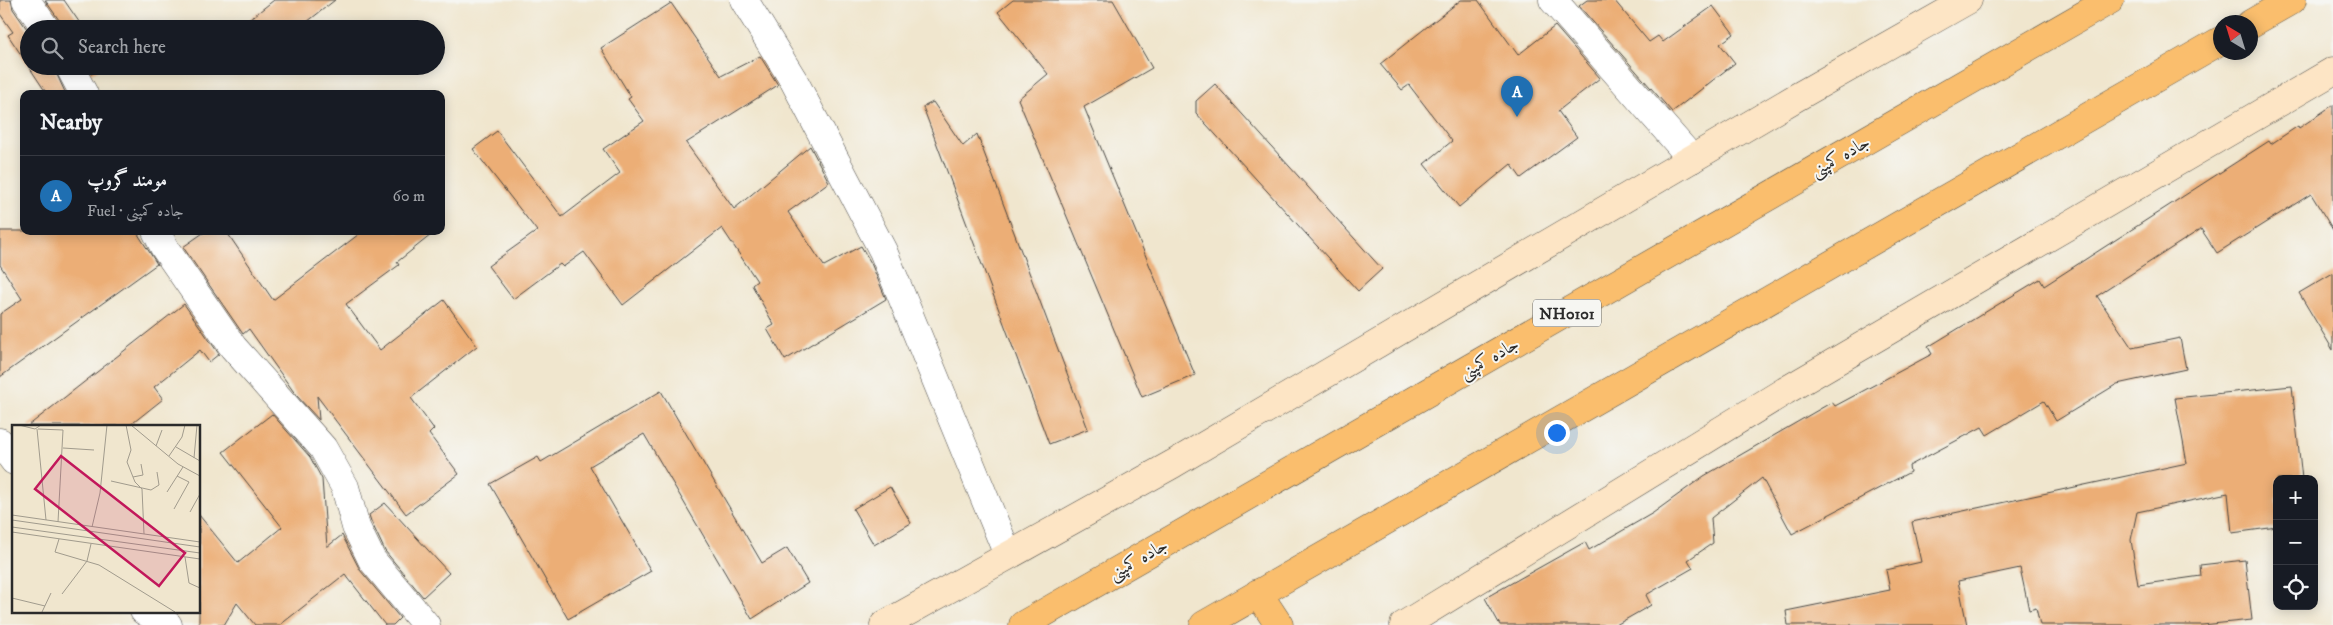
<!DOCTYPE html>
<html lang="en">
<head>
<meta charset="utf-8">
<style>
  body { margin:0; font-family:"IM FELL DW Pica",Amiri,serif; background:#20242c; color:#f1f3f6 }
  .controls { position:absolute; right:15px; bottom:15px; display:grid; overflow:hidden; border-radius:10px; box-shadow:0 2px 12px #0003 }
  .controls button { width:45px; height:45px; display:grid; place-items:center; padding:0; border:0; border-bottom:1px solid #363941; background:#171b24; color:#f1f3f6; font:25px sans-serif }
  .compass { position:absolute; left:2213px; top:15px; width:45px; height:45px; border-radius:50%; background:#171b24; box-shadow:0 2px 12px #0003; rotate:322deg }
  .you { position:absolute; left:1556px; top:432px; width:18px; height:18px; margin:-12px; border:4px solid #fff; border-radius:50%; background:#1a73e8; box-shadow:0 0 0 8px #1a73e833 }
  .badge { display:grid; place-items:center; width:32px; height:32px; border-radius:50%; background:#1f6fb2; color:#fff; font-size:16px; font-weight:700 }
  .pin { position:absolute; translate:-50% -41px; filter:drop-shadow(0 1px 2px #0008) }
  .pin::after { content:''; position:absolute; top:26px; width:18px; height:15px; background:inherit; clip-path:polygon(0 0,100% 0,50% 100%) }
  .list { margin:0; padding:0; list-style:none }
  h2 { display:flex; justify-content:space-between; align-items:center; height:65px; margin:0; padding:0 20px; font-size:21px }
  h2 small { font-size:16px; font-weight:400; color:#9ea1a6 }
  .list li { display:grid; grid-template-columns:32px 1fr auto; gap:15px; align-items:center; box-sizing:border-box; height:80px; padding:0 20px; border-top:1px solid #363941 }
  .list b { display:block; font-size:19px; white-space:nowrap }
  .list p { margin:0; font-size:16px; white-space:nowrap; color:#9ea1a6 }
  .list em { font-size:16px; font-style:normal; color:#9ea1a6 }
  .icon { flex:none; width:28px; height:28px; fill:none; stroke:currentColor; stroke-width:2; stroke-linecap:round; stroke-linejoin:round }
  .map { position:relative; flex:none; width:2333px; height:625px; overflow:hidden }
  .search { position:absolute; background:#171b24; box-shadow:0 2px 12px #0003; left:20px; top:20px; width:425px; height:55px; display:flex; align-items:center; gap:12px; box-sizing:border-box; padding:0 18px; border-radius:28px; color:#9ea1a6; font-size:19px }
  .panel { position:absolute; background:#171b24; box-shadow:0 2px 12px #0003; left:20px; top:90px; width:425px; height:145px; border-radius:10px }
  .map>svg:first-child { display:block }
  .building { fill:#ecae76 }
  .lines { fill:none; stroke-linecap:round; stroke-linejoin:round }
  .street-casing { stroke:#494743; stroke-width:29 }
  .secondary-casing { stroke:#494743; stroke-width:29 }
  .highway-casing { stroke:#494743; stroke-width:29 }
  .street { stroke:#fff; stroke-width:28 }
  .secondary { stroke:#fde5c5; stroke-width:28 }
  .highway { stroke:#fabe6d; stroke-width:28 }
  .labels { text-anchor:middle; stroke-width:4; stroke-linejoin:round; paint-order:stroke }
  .shield { fill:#f6f6f2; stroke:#686867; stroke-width:1 }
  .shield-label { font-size:16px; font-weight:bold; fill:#2b2b2b }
  .street-label { font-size:18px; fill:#2b2b2b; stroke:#f6f6f2 }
  .inset-road { fill:none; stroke:#a19b8d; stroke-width:1 }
  .view { fill:#c2185b; fill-opacity:0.15; stroke:#c2185b; stroke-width:2.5 }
  .inset-edge { fill:none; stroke:#2b2b2b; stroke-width:2.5 }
</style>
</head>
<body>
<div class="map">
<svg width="2333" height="625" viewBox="0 0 2333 625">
  <rect width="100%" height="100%" fill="#f6f6f2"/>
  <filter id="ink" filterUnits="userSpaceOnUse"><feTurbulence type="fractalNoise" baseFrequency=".02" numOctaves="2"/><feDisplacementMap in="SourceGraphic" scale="10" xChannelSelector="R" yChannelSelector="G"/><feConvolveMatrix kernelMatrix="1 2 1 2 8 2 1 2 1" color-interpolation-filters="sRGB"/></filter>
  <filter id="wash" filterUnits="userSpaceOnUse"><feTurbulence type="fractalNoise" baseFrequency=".0096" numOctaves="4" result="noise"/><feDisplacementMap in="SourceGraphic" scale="20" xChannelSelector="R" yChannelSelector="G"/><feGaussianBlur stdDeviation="1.12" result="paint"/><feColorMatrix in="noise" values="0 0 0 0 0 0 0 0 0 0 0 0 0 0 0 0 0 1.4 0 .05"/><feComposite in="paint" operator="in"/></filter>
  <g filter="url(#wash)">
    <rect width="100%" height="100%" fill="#f0e6ce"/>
    <g id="blocks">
      <g class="building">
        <path d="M0,0H11L13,9L29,32V66H53L65,92L62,94H47L8,35L13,32L0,14Z"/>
        <path d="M45,0H64L84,29H61L59,20Z"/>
        <path d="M274,0H335L298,29H241L240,27Z"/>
        <path d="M1013,0H1113L1152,68L1084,107L1195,375L1142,397L1018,99L1048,74L998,12Z"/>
        <path d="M1461,0H1478L1518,55L1555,26L1600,78L1558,111L1577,137L1521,178L1511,164L1459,207L1424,164L1452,141L1409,85L1402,90L1380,64Z"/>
        <path d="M1587,0H1614L1649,42L1658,36L1663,42L1713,6L1734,34L1720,44L1735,63L1672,112L1579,6Z"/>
        <path d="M671,3L721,76L760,56L778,85L686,143L734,209L810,146L829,182L788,212L824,266L861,246L871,263L886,299L785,360L767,329L774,325L752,285L757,281L722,228L623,305L584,252L563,267L560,264L513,299L488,266L537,231L473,149L497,131L562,217L620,173L603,149L644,121L628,99L631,97L601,48Z"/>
        <path d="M87,66H102L91,74Z"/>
        <path d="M1215,84L1382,269L1358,291L1196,113V101Z"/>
        <path d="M933,102L963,146L977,134L1088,429L1049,444L923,107Z"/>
        <path d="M2333,105V230L2311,194L2217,253L2201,229L2097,296L2132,348L2180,338L2186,369L2117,384L2056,421L2044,401L1987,435L1982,427L1909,466L1910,472L1792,534L1762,478L1711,518L1713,543L1688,560L1693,568L1646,595L1651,605L1616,625H1500L1485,598L1585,542L1589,550L1653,513L1704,476L1832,402L1835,406L1932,354L1928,347L2040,279L2044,286L2269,141L2271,144L2298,126L2299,128Z"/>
        <path d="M0,231H136L157,264L0,377V314L22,299L0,265Z"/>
        <path d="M206,231H226L273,300L363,231H436L397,262L399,265L346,304L380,350L444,300L477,346L411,398L434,429L429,434L459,474L406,514L317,396L319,420L296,395L249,329L243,334L183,247Z"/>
        <path d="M2333,273V350L2299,293Z"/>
        <path d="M184,304L219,354L209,362L200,350L154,387L163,399L129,426H28Z"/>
        <path d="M2292,386L2302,479H2277V527L2232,533L2228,493L2137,512L2131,540L2138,585L2201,576L2200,565L2245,560L2252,620L2202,625H2040L2036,608L2029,610L2020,568L1958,581L1967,625H1788L1786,611L1890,590L1886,570L1921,562L1912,522L2187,463L2175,398Z"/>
        <path d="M661,391L762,563L787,548L808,583L752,619L644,434L590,466L651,571L568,619L490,484L538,457L541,462Z"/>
        <path d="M272,414L310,457L322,479L327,547L342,535L360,570L400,618L393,625H385L345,574L280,625H255L237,603L224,625H199V515L238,563L282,527L223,452Z"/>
        <path d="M890,487L911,523L874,545L853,509Z"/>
        <path d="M385,503L449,573L423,597L385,551L371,521L369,515Z"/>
      </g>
    </g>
  </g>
  <g filter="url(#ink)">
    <use href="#blocks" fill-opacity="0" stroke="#494743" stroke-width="1"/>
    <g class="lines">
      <g class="street-casing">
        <g id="street">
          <path d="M26,0L46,29"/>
          <path d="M744,0L794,81L883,251L1008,555"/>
          <path d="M1553,0L1692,159"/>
          <path d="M69,66L84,94"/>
          <path d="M156,231L164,247L233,347L323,448L345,487L356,527L372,560L426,625"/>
          <path d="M0,442L14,461"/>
          <path d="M144,611L168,625"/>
        </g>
      </g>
      <g class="secondary-casing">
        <g id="secondary">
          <path d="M884,625L1173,464L1797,97L1968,0"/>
          <path d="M1404,625L1785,391L2333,71"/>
        </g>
      </g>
      <g class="highway-casing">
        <g id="highway">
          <path d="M2250,24L2292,0"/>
          <path d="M1258,593L1279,625"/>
          <path d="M1023,625L2110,0"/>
          <path d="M1204,625L2220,41"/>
        </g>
      </g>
      <use href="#street" class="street"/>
      <use href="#secondary" class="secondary"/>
      <use href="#highway" class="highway"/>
    </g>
  </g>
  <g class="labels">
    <rect class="shield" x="1533" y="299.5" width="68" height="27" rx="4"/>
    <g class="shield-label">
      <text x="1567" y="319">NH0101</text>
    </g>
    <g class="street-label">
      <text transform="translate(1840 156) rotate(-30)" y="6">جاده کمپنی</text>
      <text transform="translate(1489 358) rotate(-30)" y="6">جاده کمپنی</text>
      <text transform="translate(1138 559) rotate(-30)" y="6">جاده کمپنی</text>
    </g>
  </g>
  <g transform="translate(12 425)">
    <rect width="188" height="188" fill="#f0e6ce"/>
    <path class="inset-road" d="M7,0L23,4L29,0M114,0L119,25L115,37L123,57L130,64L132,109M119,0L166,39L188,51M25,4L34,95M26,4L51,5L46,97M144,21L150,5M164,22L188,36M51,23L82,25M157,31L170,12L173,0M182,33L185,0M121,52L131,50L129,39M99,56L139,65L147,60L145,47M155,67L171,42M162,84L177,57L165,51M178,87L188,69M0,90L188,117M0,95L188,122M0,102L188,128M80,102L88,68L95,0M0,107L188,134M47,114L43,127L87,140L163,187M173,132L177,158L188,163M50,169L75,136L79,119M0,173L33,181M30,187L39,168"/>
    <path class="view" d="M49,31L173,128L147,161L23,64Z"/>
    <rect width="188" height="188" class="inset-edge"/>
  </g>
</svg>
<div class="controls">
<button>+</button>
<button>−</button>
<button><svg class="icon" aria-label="locate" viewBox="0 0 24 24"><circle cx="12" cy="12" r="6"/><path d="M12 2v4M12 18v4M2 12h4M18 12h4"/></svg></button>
</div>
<svg class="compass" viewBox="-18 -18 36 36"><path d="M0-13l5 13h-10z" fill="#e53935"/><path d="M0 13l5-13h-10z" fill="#9ea1a6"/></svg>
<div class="you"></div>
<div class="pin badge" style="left:1517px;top:117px">A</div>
<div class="search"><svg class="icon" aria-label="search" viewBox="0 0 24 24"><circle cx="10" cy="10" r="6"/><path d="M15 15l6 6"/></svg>Search here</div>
<section class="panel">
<h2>Nearby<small></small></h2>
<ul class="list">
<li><span class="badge">A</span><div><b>مومند گروپ</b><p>Fuel · جاده کمپنی</p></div><em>60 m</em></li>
</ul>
</section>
</div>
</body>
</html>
